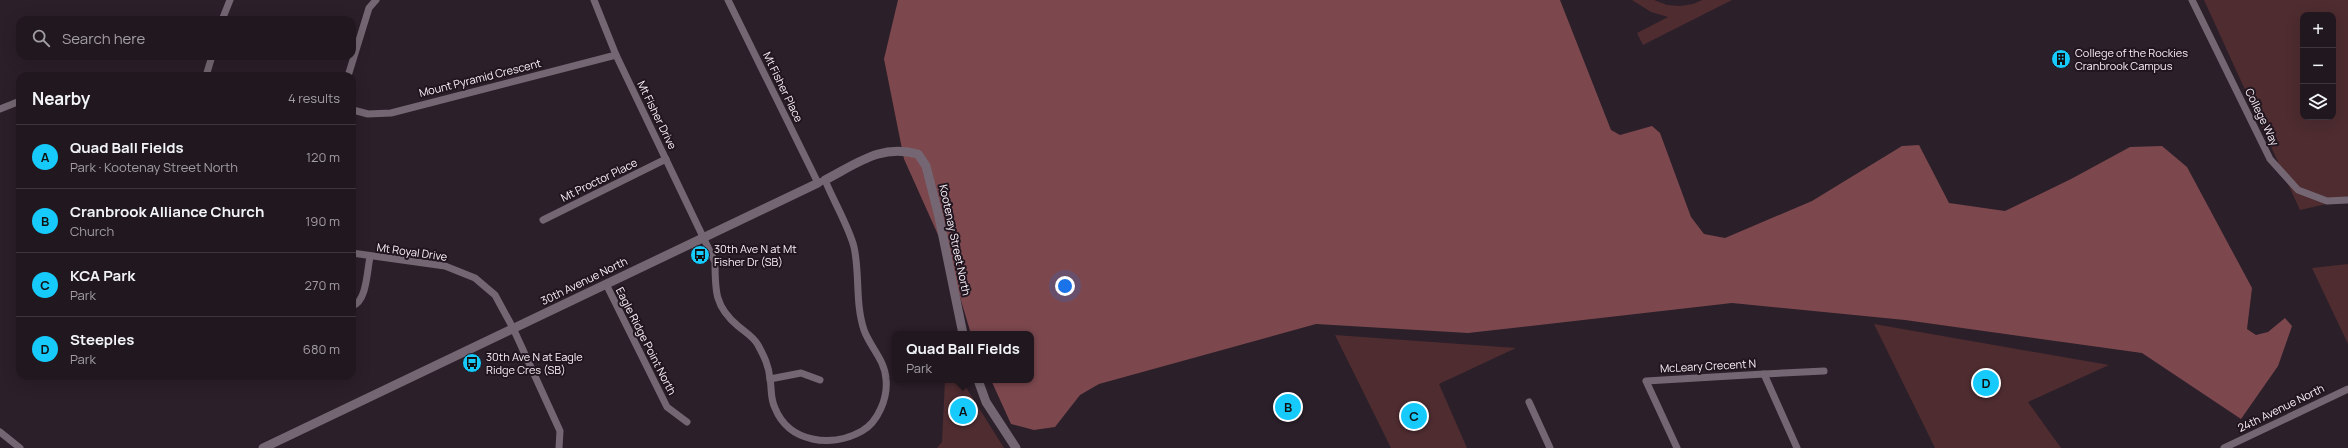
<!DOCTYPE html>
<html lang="en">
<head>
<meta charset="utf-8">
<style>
  body { margin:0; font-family:Manrope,sans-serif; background:#2d242c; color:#f1f3f6 }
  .controls { position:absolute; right:12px; top:12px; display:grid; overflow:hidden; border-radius:8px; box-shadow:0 4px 16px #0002 }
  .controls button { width:36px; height:36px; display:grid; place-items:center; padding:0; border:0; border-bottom:1px solid #3d363d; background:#20171f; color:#f1f3f6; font:20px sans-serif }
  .you { position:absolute; left:1065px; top:286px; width:14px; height:14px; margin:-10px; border:3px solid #fff; border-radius:50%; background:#1a73e8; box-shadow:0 0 0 6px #1a73e833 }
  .badge { display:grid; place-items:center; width:26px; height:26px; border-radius:50%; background:#16cafb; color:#111; font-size:13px; font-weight:700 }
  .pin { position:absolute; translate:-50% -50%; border:2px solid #fff; box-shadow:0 1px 4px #0006 }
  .popup { position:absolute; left:892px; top:331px; width:142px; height:52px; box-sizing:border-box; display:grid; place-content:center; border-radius:8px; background:#20171f; filter:drop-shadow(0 1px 3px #0005); font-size:13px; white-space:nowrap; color:#a29fa4 }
  .popup b { font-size:15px; color:#f1f3f6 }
  .popup::after { content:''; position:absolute; left:50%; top:100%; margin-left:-8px; border:8px solid transparent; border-top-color:#20171f }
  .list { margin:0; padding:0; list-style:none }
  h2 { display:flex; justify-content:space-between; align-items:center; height:52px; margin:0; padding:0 16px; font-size:17px }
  h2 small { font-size:13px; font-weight:400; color:#a29fa4 }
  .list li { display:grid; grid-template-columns:26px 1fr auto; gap:12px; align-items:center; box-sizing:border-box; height:64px; padding:0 16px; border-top:1px solid #3d363d }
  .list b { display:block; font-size:15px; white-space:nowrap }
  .list p { margin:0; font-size:13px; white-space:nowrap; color:#a29fa4 }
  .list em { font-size:13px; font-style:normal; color:#a29fa4 }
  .icon { flex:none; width:22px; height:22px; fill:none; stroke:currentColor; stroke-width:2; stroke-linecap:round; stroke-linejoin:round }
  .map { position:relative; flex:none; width:2348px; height:448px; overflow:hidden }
  .search { position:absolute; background:#20171f; box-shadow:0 4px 16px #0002; left:16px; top:16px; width:340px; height:44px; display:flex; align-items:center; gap:10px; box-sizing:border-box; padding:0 14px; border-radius:12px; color:#a29fa4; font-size:15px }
  .panel { position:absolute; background:#20171f; box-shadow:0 4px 16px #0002; left:16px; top:72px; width:340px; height:308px; border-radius:12px }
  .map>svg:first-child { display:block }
  .green { fill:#4e2c30; fill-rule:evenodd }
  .forest { fill:#7c484e }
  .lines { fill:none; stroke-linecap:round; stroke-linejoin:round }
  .minor { stroke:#746773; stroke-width:7 }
  .tertiary { stroke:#746773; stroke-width:9 }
  .labels { text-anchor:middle; stroke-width:4; stroke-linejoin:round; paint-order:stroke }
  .poi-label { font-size:11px; fill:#faf2f8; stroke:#211620; text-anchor:start }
  .street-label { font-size:11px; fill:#faf2f8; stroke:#211620 }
</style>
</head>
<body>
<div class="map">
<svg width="2348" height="448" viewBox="0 0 2348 448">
  <rect width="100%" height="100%" fill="#2b1f29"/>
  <g class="green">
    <path d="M1632,0H1654L1667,5L1680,6L1693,4L1702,0H1732L1643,45L1637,33L1668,17L1651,12Z"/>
    <path d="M2204,0H2348V199L2300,210ZM2303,15H2333V117H2303Z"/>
    <path d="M2348,264V344L2312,268Z"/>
    <path d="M1874,324L2109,365L2028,402L2061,448H1935Z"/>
    <path d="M1335,335L1516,348L1439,384L1467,448H1391Z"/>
    <path d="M945,380L962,381L1004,448H937L942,442Z"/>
  </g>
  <path class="forest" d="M898,0H1560L1611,130L1620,135L1652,126L1660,133L1691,217L1704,234L1725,238L1812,201L1902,146L1919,145L1949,203L2005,211L2071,179L2130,147L2162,146L2187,167L2252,288L2247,329L2256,335L2268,332L2285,318L2292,326L2278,366L2241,419L2142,353L1905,320L1732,303L1468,333L1316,324L1099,384L1080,395L1055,427L1034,430L1011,424L991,380H1031V334H971L948,257L904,159L884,59Z"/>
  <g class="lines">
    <g class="minor">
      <path d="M594,0L616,55L715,262C715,291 715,307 738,326C745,332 754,337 758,345C764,356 769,366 770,379C772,389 770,398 775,408C789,443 832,448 862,431C878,422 888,398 886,379C885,360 870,347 864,330C855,303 860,274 854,247C849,227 833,200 825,180L818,183L728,0"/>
      <path d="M2192,0L2270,159L2298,190L2327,201L2348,200"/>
      <path d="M222,20L230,0"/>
      <path d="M206,76L212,56"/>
      <path d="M348,76L369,8L376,0"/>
      <path d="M352,106L353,110L368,114L391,113L616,55"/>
      <path d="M0,109L20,101"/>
      <path d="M543,220L666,159"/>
      <path d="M352,253L445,266L475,278L495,295L513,328L560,431L559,448"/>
      <path d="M606,284L667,407L687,422"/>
      <path d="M352,306C367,302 367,270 370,257"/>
      <path d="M1764,374L1824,371"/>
      <path d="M770,379L801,373L820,380"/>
      <path d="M1529,402L1550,448"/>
      <path d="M0,432L20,448"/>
      <path d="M1677,448L1646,381L1764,374L1797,448"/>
      <path d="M2224,448L2348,389"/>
    </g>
    <g class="tertiary">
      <path d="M825,180C858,163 880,144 918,154L926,166L939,217L963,334"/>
      <path d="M978,380L986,402L1016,448"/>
      <path d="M263,448L818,183"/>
    </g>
  </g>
  <defs>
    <g id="building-disc" transform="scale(1)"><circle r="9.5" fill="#16cafb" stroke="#211620"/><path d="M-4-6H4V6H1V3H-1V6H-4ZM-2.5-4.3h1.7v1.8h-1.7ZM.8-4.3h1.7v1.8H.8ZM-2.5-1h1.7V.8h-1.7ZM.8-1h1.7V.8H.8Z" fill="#111"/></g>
    <g id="bus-disc" transform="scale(1)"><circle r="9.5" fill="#16cafb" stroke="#211620"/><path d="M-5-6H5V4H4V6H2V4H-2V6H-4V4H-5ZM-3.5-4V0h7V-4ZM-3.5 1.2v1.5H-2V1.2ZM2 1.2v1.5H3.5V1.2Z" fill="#111"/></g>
  </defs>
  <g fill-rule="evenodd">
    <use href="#building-disc" x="2061" y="59"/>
    <use href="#bus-disc" x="700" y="255"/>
    <use href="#bus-disc" x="472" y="363"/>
  </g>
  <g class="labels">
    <g class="poi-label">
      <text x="2075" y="57">College of the Rockies<tspan x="2075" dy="13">Cranbrook Campus</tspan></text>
      <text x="714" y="253">30th Ave N at Mt<tspan x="714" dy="13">Fisher Dr (SB)</tspan></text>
      <text x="486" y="361">30th Ave N at Eagle<tspan x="486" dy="13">Ridge Cres (SB)</tspan></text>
    </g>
    <g class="street-label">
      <text transform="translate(480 78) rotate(-14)" y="4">Mount Pyramid Crescent</text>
      <text transform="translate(783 87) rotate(64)" y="4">Mt Fisher Place</text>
      <text transform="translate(657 115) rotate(64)" y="4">Mt Fisher Drive</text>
      <text transform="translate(2262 117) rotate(64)" y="4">College Way</text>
      <text transform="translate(599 180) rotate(-26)" y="4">Mt Proctor Place</text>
      <text transform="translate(955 240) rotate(78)" y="4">Kootenay Street North</text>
      <text transform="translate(412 252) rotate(8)" y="4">Mt Royal Drive</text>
      <text transform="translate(584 281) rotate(-26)" y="4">30th Avenue North</text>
      <text transform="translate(646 341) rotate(63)" y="4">Eagle Ridge Point North</text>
      <text transform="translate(1708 366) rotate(-3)" y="4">McLeary Crecent N</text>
      <text transform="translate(2281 408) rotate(-26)" y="4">24th Avenue North</text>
    </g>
  </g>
</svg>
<div class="controls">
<button>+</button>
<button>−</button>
<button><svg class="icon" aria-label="layers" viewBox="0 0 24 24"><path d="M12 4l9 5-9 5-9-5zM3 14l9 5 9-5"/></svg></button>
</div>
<div class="you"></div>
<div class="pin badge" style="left:963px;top:411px">A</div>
<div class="popup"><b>Quad Ball Fields</b>Park</div>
<div class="pin badge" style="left:1288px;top:407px">B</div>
<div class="pin badge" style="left:1414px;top:416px">C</div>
<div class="pin badge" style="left:1986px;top:383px">D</div>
<div class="search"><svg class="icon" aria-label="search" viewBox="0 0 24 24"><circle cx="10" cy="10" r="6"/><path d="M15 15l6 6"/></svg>Search here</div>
<section class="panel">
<h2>Nearby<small>4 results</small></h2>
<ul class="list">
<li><span class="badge">A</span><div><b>Quad Ball Fields</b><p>Park · Kootenay Street North</p></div><em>120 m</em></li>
<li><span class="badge">B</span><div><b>Cranbrook Alliance Church</b><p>Church</p></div><em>190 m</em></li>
<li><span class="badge">C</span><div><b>KCA Park</b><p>Park</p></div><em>270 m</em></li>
<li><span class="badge">D</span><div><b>Steeples</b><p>Park</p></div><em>680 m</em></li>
</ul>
</section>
</div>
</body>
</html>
